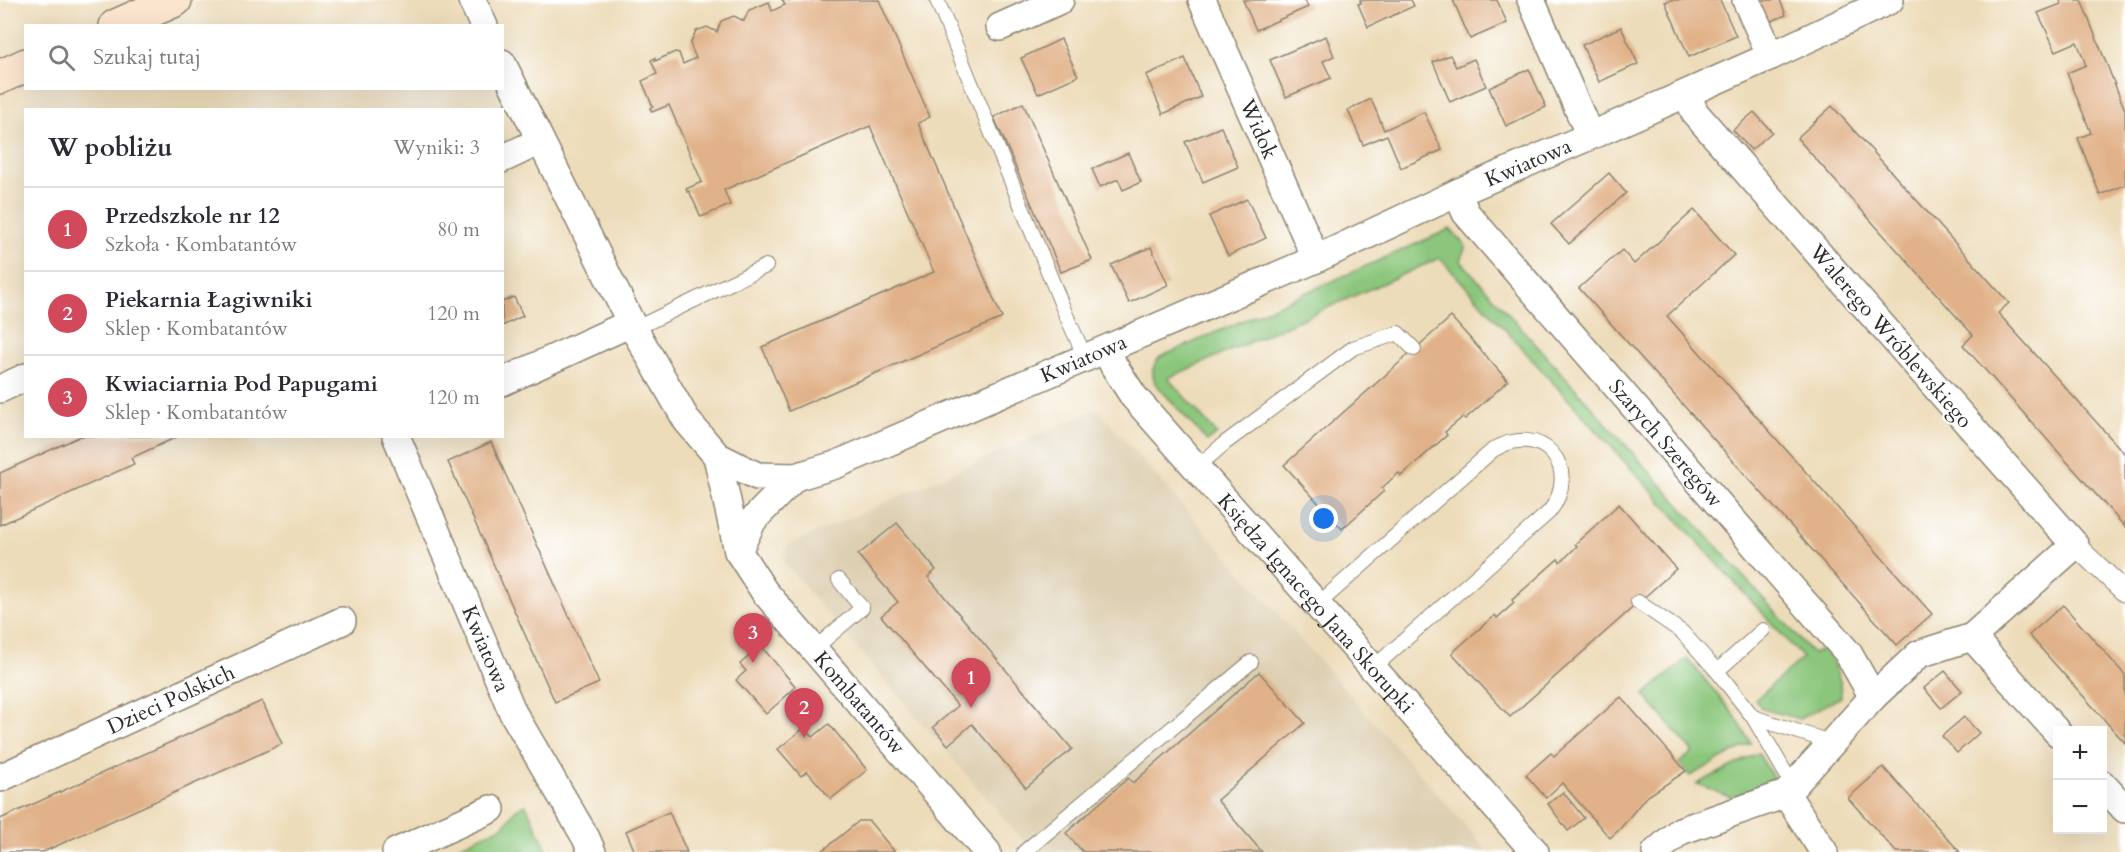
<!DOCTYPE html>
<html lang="pl">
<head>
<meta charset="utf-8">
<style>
  body { margin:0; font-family:Cardo,serif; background:#f2f2f3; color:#2b2b33 }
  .controls { position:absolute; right:18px; bottom:18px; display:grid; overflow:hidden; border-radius:0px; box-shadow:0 6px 24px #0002 }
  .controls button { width:54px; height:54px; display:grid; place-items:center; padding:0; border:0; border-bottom:2px solid #e1e1e2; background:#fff; color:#2b2b33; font:30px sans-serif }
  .you { position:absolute; left:1324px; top:519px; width:21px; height:21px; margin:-15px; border:4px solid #fff; border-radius:50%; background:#1a73e8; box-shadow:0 0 0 9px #1a73e833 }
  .badge { display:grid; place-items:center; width:39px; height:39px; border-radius:50%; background:#d1495b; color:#fff; font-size:20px; font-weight:700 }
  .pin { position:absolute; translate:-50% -50px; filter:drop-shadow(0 2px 3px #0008) }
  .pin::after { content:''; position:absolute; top:32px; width:21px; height:18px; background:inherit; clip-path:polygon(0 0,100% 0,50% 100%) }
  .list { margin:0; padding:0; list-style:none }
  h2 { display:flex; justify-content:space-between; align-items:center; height:78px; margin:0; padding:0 24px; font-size:26px }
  h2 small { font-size:20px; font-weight:400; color:#7c7c81 }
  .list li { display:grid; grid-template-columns:39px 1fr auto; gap:18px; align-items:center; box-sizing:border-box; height:84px; padding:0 24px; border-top:2px solid #e1e1e2 }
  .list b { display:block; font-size:22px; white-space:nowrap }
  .list p { margin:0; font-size:20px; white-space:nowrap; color:#7c7c81 }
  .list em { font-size:20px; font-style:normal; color:#7c7c81 }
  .icon { flex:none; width:33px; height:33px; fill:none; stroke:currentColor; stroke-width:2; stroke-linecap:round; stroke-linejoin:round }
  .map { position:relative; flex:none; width:2125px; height:852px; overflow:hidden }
  .search { position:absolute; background:#fff; box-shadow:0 6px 24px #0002; left:24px; top:24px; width:480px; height:66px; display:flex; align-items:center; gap:15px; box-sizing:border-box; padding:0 21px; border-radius:0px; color:#7c7c81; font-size:22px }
  .panel { position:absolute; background:#fff; box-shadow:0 6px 24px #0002; left:24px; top:108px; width:480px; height:330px; border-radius:0px }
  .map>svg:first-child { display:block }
  .built { fill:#ddcfb1 }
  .green { fill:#8bc67c; stroke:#5b7854; stroke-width:1.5 }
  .building { fill:#e1b289 }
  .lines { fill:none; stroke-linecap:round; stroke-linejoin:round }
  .service-casing { stroke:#8c8472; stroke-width:16 }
  .pedestrian-casing { stroke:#8c8472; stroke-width:22 }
  .minor-casing { stroke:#8c8472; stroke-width:30 }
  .secondary-casing { stroke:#8c8472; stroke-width:36 }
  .service { stroke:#fff; stroke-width:14 }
  .pedestrian { stroke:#fff; stroke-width:20 }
  .minor { stroke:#fff; stroke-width:27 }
  .secondary { stroke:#fce5cf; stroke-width:33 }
  .labels { text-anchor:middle; stroke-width:4.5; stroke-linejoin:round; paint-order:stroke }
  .street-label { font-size:21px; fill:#2b2b2b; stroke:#fff }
</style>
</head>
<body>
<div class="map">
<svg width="2125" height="852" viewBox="0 0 2125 852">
  <rect width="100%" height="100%" fill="#fff"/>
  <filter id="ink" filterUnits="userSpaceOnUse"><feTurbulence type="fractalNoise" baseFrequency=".0167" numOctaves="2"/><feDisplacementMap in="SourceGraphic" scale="12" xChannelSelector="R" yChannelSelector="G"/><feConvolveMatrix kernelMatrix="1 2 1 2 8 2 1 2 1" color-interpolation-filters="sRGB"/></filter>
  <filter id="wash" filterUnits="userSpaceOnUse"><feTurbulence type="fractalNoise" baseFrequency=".008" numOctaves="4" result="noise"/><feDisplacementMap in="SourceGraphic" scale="24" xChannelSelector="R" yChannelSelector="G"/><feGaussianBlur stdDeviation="1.35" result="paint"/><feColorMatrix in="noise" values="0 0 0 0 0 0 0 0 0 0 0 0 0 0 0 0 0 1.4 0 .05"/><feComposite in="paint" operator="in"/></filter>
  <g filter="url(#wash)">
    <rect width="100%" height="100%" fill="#eddcb9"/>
    <path class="built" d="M1097,409L1489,852H1033L783,562L786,546Z"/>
    <g class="green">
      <path d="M1450,229L1466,246L1460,260L1813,654L1827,648L1840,681L1841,697L1799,719L1763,709L1755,700L1803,658L1440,258L1168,378L1217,434L1207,441L1155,383C1151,372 1152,366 1160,357Z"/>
      <path d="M1687,658L1735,716L1751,743L1690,776L1679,763L1693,752L1644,695Z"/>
      <path d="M1758,753L1774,779L1732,798L1697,784Z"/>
      <path d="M526,805L548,852H445L504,826L516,809Z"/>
    </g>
    <g id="blocks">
      <g class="building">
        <path d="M782,0H879L930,117L918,123L1002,318L789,411L762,347L934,272L870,126L724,190L730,205L701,217L689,191L687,192L686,189L702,182L669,105L652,112L650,108L653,107L642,81L657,74L651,60L655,58V61L675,52L679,53L683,64L696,58L690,44L696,31L707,27L717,32L721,21L734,16L744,21L749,10L769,2L772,11L785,5Z"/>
        <path d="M1243,0H1305L1308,7L1256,30Z"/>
        <path d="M1360,0H1411L1414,6L1368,27L1358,4L1361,3Z"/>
        <path d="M1453,0H1497L1507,23L1470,39Z"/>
        <path d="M1671,0H1720L1736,36L1689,57L1665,2Z"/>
        <path d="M1756,0H1780L1786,15L1767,23Z"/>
        <path d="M2060,0H2081L2125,110V185L2100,195L2078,138L2091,133L2067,73L2086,65L2077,42L2056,51L2038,13L2061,4Z"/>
        <path d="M1621,27L1638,64L1599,82L1582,45Z"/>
        <path d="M1326,36L1334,56L1323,61L1331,78L1286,97L1270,60Z"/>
        <path d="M1061,39L1078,76L1038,94L1021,58Z"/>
        <path d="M1450,55L1456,67L1474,59L1486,86L1450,102L1433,62Z"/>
        <path d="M1185,58L1201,97L1163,114L1146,75Z"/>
        <path d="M1529,69L1546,107L1506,126L1489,88Z"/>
        <path d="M1371,99L1384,130L1424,112L1442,150L1401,168L1387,135L1363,145L1348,110Z"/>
        <path d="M1023,103L1092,260L1061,272L994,117Z"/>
        <path d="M1832,106L2009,303L1998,313L2125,454V527L1963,345L1973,335L1797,138Z"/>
        <path d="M1754,112L1772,132L1751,150L1733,130Z"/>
        <path d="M1221,127L1238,167L1203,182L1185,142Z"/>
        <path d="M1128,153L1141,182L1123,190L1118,179L1100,187L1092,169Z"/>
        <path d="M1609,173L1626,193L1569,244L1551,224Z"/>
        <path d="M1247,199L1266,238L1228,256L1209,216Z"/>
        <path d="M1694,210L1734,255L1667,316L1932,614L1897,645L1579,288L1622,250L1634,264Z"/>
        <path d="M1151,247L1168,285L1129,303L1111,265Z"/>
        <path d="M514,297L523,316L502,326V302Z"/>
        <path d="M1451,317L1508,381L1465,419L1463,417L1445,432L1447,435L1401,476L1399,473L1395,476L1382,488L1384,491L1342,529L1284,465Z"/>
        <path d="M81,436H179L131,458L134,464L0,525V473Z"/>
        <path d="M491,442L599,683L555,702L448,462Z"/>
        <path d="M1619,504L1676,569L1510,717L1452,653L1495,615L1497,618L1514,603L1512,600L1558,559L1560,562L1564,559L1577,546L1575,544Z"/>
        <path d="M897,523L936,570L928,577L1072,749L1026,788L972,724L948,745L933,727L958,706L881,616L898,602L858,555Z"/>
        <path d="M2063,605L2125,675V743L2029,635Z"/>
        <path d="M761,646L796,687L766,714L736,680L746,671L740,664Z"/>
        <path d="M1945,671L1962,691L1941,708L1924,688Z"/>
        <path d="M1259,672L1305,723L1217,800L1262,852H1083L1066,833L1128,778L1133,783Z"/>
        <path d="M1621,697L1686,771L1645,798L1620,829L1610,838L1562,783L1546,798L1526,775L1551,753L1554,756Z"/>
        <path d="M262,701L282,744L43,852H0V819Z"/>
        <path d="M1964,717L1979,733L1957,753L1942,736Z"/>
        <path d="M829,724L867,770L831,799L807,771L801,776L778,749L804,728L813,737Z"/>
        <path d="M1883,767L1960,852H1896L1848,798Z"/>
        <path d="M1563,792L1584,818L1568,831L1548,804Z"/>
        <path d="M669,812L687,852H635L626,831Z"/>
        <path d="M859,821H869L895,852H821Z"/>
      </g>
    </g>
  </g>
  <g filter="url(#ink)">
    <use href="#blocks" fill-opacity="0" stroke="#8c8472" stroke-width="1.5"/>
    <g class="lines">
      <g class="service-casing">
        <g id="service">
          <path d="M937,0L1066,315L1086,359"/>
          <path d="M634,329L766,266"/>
          <path d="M1196,468L1225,443L1353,348L1398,333L1414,349"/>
          <path d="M1638,602L1682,632L1717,671"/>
          <path d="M1317,605L1493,450C1541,420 1584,468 1549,512L1373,668"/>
          <path d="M1763,630L1717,671L1753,717L1833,743"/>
          <path d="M814,649L862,608L839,580"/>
          <path d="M1753,717L1793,786"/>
          <path d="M1024,852L1251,662"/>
        </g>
      </g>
      <g class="pedestrian-casing">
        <path id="pedestrian" d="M2075,545L2125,592"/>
      </g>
      <g class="minor-casing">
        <g id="minor">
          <path d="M472,0L484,26"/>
          <path id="s1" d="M1202,0L1316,259"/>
          <path d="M1531,0L1590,136"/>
          <path d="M1746,0L1771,56"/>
          <path d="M1000,27L1060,0"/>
          <path id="s2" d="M502,63L634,329L687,421L717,456L757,476L795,477L835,465L1316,259L1457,193L1590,136L1771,56L1890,0"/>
          <path d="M502,159L540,141"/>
          <path id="s3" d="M1457,193L1466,213L1848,653L1873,697"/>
          <path id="s4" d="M1106,350L1114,366L1134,397L1535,852"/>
          <path d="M502,382L631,323"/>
          <path d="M0,389L26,377"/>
          <path id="s5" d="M396,436L513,713L586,838L592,852"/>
          <path id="s6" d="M717,456L738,551L764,591L987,852"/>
          <path d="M738,551L753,520L795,477"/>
          <path d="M1972,637L2058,733"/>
          <path id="s7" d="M0,778L342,621"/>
          <path d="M2102,784L2125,809"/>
          <path d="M1786,794L1824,852"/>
          <path d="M396,852L491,809"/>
          <path d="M1656,852L1680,831L1786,794L1873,697L1919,654L1972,637L2075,545L1695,113L1687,94"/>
        </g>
      </g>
      <g class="secondary-casing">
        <g id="secondary">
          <path d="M116,26L175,0"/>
          <path d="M0,77L26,65"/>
        </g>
      </g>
      <use href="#service" class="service"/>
      <use href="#pedestrian" class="pedestrian"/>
      <use href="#minor" class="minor"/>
      <use href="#secondary" class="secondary"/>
    </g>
  </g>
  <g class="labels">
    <g class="street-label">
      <text dy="7" stroke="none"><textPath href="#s1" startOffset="141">Widok</textPath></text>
      <text dy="7" stroke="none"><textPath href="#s2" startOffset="1330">Kwiatowa</textPath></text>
      <text transform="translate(1891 336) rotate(49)" y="7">Walerego Wróblewskiego</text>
      <text dy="7" stroke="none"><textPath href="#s2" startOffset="844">Kwiatowa</textPath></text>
      <text dy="7" stroke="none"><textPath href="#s3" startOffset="327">Szarych Szeregów</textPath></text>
      <text dy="7" stroke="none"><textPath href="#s4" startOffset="330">Księdza Ignacego Jana Skorupki</textPath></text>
      <text dy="7" stroke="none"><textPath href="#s5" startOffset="231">Kwiatowa</textPath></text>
      <text dy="7" stroke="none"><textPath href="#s7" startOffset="188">Dzieci Polskich</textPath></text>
      <text dy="7" stroke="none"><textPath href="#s6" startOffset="292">Kombatantów</textPath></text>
    </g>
  </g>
</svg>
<div class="controls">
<button>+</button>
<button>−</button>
</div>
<div class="you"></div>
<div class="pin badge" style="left:971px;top:708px">1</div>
<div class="pin badge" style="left:804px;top:738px">2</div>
<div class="pin badge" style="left:753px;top:663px">3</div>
<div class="search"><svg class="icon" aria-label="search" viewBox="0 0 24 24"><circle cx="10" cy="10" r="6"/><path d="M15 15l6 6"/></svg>Szukaj tutaj</div>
<section class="panel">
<h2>W pobliżu<small>Wyniki: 3</small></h2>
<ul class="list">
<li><span class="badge">1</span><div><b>Przedszkole nr 12</b><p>Szkoła · Kombatantów</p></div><em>80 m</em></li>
<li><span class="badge">2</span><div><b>Piekarnia Łagiwniki</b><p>Sklep · Kombatantów</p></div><em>120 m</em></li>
<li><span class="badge">3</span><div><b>Kwiaciarnia Pod Papugami</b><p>Sklep · Kombatantów</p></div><em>120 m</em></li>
</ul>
</section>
</div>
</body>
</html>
